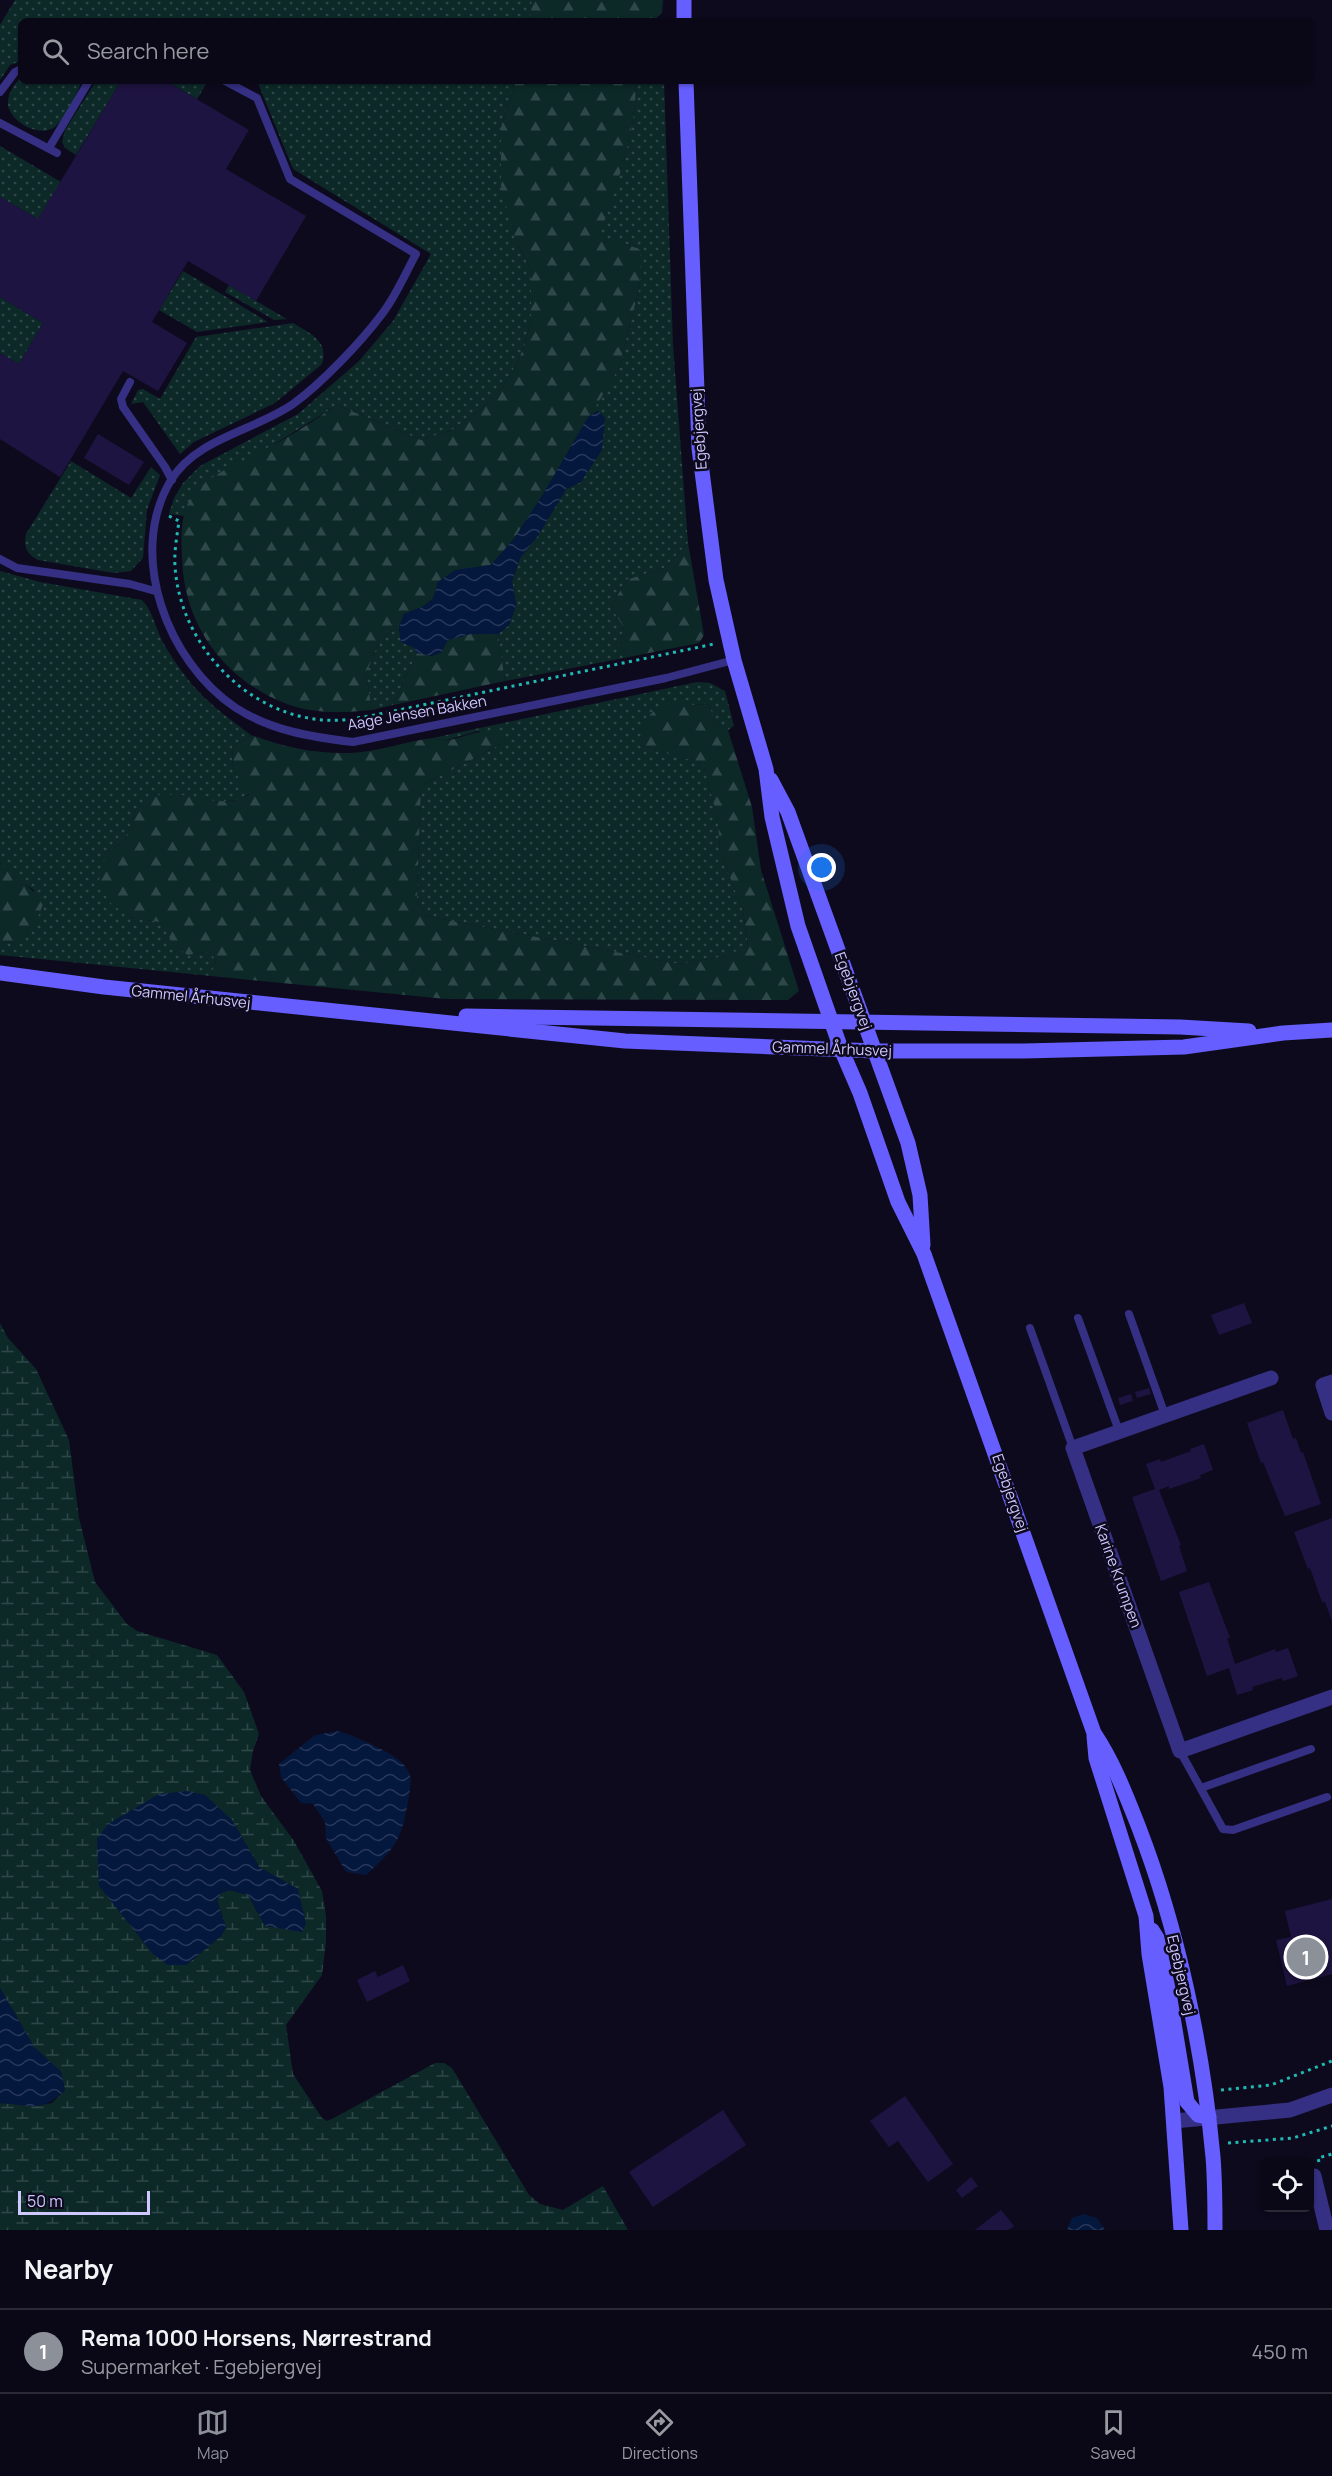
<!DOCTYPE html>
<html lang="en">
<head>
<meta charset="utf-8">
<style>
  body { margin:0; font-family:Manrope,sans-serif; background:#13111f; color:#f1f3f6 }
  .controls { position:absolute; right:18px; bottom:18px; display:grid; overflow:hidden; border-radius:9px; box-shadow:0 2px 4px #0004 }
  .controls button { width:54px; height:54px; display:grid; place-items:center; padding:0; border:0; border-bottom:2px solid #2a2935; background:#0a0816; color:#f1f3f6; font:30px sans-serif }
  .scale { position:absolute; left:18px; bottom:15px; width:132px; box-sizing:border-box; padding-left:6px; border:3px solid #cfc7ff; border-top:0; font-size:16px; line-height:21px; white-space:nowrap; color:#cfc7ff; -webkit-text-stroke:4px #0e0a1e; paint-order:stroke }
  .you { position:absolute; left:822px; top:868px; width:21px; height:21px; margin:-15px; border:4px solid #fff; border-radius:50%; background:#1a73e8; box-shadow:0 0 0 9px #1a73e833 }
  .badge { display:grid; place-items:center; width:39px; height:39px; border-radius:50%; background:#8c9099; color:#fff; font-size:20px; font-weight:700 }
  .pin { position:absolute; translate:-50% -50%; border:3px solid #fff; box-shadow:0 2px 6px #0006 }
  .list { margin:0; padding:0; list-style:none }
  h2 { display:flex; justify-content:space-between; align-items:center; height:78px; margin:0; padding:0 24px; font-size:26px }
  h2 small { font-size:20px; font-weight:400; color:#999aa1 }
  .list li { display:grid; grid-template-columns:39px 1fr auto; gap:18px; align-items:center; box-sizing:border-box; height:84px; padding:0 24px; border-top:2px solid #2a2935 }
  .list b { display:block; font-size:22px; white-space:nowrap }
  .list p { margin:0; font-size:20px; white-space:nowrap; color:#999aa1 }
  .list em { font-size:20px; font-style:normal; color:#999aa1 }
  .icon { flex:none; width:33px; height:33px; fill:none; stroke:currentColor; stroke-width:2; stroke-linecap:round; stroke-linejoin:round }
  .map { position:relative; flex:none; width:1332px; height:2230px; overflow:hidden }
  .search { position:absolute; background:#0a0816; box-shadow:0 2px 4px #0004; left:18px; right:18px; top:18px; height:66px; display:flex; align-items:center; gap:15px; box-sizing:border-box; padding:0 21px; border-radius:9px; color:#999aa1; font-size:22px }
  .sheet { height:162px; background:#0a0816 }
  nav { display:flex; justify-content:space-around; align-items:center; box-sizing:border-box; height:84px; border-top:2px solid #2a2935; background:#0a0816; font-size:16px; color:#999aa1 }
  nav a { display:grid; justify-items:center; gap:3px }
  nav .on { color:#8c9099 }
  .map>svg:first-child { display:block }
  .grass { fill:url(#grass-dots) }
  .forest { fill:url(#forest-firs) }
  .wetland { fill:url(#wetland-marsh); fill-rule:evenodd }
  .water { fill:url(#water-waves) }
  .building { fill:#1e1441 }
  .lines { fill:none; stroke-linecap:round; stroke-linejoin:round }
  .path { stroke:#20bab4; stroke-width:3; stroke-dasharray:3 4.5; stroke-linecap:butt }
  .lane { stroke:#353083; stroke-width:8 }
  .street { stroke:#353083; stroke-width:15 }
  .secondary { stroke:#665eff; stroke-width:15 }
  .labels { text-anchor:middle; stroke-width:5; stroke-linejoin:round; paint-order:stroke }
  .street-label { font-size:15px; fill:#cfc7ff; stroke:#0e0a1e }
</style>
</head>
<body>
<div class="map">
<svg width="1332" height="2230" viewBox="0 0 1332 2230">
  <defs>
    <pattern id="grass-dots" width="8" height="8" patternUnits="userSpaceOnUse" patternTransform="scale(1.5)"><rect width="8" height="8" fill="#0c2928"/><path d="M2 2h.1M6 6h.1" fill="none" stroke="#2e4748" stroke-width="1.8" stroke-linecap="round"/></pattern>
    <pattern id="forest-firs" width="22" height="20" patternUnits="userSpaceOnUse" patternTransform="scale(1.5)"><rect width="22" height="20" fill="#0c2928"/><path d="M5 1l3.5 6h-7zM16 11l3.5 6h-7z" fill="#2e4748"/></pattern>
    <pattern id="wetland-marsh" width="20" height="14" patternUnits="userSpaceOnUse" patternTransform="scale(1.5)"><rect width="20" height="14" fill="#0c2928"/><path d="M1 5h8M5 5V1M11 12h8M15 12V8" fill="none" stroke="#2e4748"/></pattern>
    <pattern id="water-waves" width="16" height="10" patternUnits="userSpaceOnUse" patternTransform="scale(1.5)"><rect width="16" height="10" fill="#04173d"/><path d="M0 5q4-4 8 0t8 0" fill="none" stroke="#28375a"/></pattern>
  </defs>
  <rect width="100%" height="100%" fill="#0e0a1e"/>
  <g class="grass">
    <path d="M15,0H532L530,21H21V61L10,65L0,80V25Z"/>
    <path d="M21,77V81H82C75,96 67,119 53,128C37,138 6,119 8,101C9,91 15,84 21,77Z"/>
    <path d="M96,81H121L76,155L65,148L62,142L65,130Z"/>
    <path d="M166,81H208L197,99Z"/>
    <path d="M257,81H516L501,127L515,238L531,271V318L526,342L517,363L501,390L480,410L452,430L421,440L337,405L192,496L184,516L169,514L174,498L183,483L200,466L298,414L359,361L393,321L431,254L293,169Z"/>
    <path d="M635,81H664L673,345L688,543L664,568L626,580L611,607L623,626L620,646L629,657L505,681L498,634L509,625L516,605L512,581L520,558L537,537L566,489L581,482L598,411L588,417L619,368L640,285V249L598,236C613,199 640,119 635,81Z"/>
    <path d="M0,146L61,182L38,219L0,197Z"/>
    <path d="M183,271L268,322L197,332L159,310Z"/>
    <path d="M229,285L287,319L274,320L225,292Z"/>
    <path d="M0,297L43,323L19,364L0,353Z"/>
    <path d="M293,323C311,334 329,341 322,364L275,403L194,442L180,454L143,402L131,404L138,390L143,389L160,399L196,337Z"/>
    <path d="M71,461L131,498L151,467L160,475L147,510L143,558L131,571L114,573L38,560C27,555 23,546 26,534Z"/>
    <path d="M0,571L40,582L142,600C154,612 156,632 165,646C191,689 210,705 251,735L232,747L233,768L249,794L240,800L211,802L181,795L136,809L125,840L106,854L129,917L165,923L188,955L210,951L216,961L211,976L0,955V942L20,943L34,890L14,877L0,863Z"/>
    <path d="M399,627L401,642L413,647L417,653L393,705L372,710L366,674L380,639Z"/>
    <path d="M697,682L710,683L725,691L734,726L728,730L715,723L709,704L693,705L639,745L704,763L718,822L720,851L743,911L748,946L727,956L679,964L426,916L417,899L421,786L505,742L478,731L447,740L428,739Z"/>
  </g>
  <g class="forest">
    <path d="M532,0H663L662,13L653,21H530Z"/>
    <path d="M516,81H635C640,119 613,199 599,236L640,249V285L619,368L542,496L514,539L491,565L455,571L438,582L433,599L422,607L404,614L399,627L380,639L366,674L372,710C344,713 313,714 287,704C223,679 184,625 182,558C181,538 180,514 192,496C206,474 260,453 284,439C302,429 320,416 337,405L421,440L452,430L480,410L501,390L517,363L526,342L531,318V271L515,238L501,186V127Z"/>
    <path d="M688,543L704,635L699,643L629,657L620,646L623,626L611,607L626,580L664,568Z"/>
    <path d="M470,634H498L505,681L393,705L417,653L432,656L448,640Z"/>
    <path d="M682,699L693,705L709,704L715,723L728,730L752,807L761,870L799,991L788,1000L446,999L211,976L216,961L210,951L188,955L172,945L165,923L129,917L108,901L99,880L106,854L125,840L136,809L151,795C160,795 170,794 179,795C203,797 226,808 249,795L233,768L232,747L251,735C284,747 314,754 350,753C376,752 400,743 426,739C434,738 442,741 449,740C469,736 488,724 506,738L505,742L421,786L417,899L426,916L679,964L727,956L748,945L743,911L720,851L718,822L704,764L639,745C644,713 653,708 682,699Z"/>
    <path d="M0,863C15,878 32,886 43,904L33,930L20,943L0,942Z"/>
  </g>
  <path class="wetland" d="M0,1323L8,1338L36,1369L69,1440L79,1518L95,1582L127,1624L137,1631L217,1655L244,1692L259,1734L253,1751L250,1770L261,1796L294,1841L322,1891L326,1916V1942L322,1975L286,2025L293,2074L322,2118L327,2121L332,2119L435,2063H444L452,2068L529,2195L540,2204L563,2210L603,2186L628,2230H0V2103L35,2106L52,2103L65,2090L61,2072L34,2047L0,1988ZM232,1820L259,1867L298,1889L265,1926L248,1895L229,1890L221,1893L217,1901L226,1927L221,1936L186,1965Z"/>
  <g class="water">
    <path d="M598,411L605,418L602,450L581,482L566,489L537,537L520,558L512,581L516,605L509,625L498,634H470L448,640L441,653L432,656L417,653L413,647L401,642L399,627L404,614L422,607L433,599L438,582L455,570L491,565L514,539L542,496L588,417Z"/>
    <path d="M339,1731C356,1737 399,1754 407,1769C413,1778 410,1787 409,1796C402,1837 398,1847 366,1875L346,1872L326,1838L325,1822L313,1804L301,1803L281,1777L279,1764L315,1735Z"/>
    <path d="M187,1791L205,1795L232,1820L259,1867L298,1889L306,1924L302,1932L265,1926L248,1895L229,1890L221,1893L217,1901L226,1927L221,1936L186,1965H168L153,1954L99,1886L97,1839L108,1824L159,1794Z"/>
    <path d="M0,1988L34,2047L61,2072L65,2090C43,2113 29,2105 0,2103Z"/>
    <path d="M1083,2214L1097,2218L1105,2230H1067L1072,2218Z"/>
  </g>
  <g class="building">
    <path d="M121,81H166L249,130L226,169L306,216L256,301L188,261L152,322L187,343L158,391L123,371L60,477L0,439V353L19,364L43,323L0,297V197L38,219Z"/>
    <path d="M98,434L144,462L129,485L84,458Z"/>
    <path d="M1244,1303L1252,1323L1219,1335L1211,1315Z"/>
    <path d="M1149,1388L1151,1394L1137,1398L1135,1392Z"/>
    <path d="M1131,1394L1133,1401L1120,1405L1118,1398Z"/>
    <path d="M1283,1410L1293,1439L1296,1438L1301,1453L1303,1452L1321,1504L1285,1516L1263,1462L1261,1463L1247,1423Z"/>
    <path d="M1204,1444L1213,1470L1200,1475L1201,1478L1169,1489V1486L1159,1490L1181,1545L1179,1546L1187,1571L1161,1581L1132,1497L1155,1489L1146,1464L1160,1459L1161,1462L1191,1451L1190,1449Z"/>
    <path d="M1332,1518V1621L1325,1602H1322L1310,1568L1308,1569L1294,1532Z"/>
    <path d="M1209,1582L1230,1638H1227L1235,1664L1275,1649L1276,1652L1288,1648L1298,1676L1283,1681L1281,1678L1252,1687L1253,1690L1237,1695L1229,1668L1207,1676L1179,1592Z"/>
    <path d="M1332,1899V1974L1287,1986L1276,1940L1291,1937L1285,1911Z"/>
    <path d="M403,1965L410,1981L367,2002L357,1980L375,1971L378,1977Z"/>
    <path d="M905,2096L953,2164L928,2182L898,2141L889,2147L870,2121Z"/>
    <path d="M723,2110L746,2145L653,2207L629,2172Z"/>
    <path d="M971,2177L978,2186L962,2198L956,2190Z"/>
    <path d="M1001,2210L1014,2226L1008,2230H975Z"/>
  </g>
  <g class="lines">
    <g class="path">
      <path d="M169,516L179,521C177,536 174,551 175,566C180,650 257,726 343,720C352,719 361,717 370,716L714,644"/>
      <path d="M1221,2090L1271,2085L1332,2061"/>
      <path d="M1228,2143L1293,2138L1332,2126"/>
      <path d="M1319,2162L1318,2158L1332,2154"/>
    </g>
    <g class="lane">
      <path d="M225,81L257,98L290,179L416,254C405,274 396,296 382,314C361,342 322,383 293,404C254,431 197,438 171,480C126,555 168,663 236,708C272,731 312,737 353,742L666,678L734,660"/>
      <path d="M0,92L15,72L21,69"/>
      <path d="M0,123L57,153"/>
      <path d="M49,148L89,81"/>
      <path d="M130,382L121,399L123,407L165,467L172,480"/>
      <path d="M0,559L17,568L130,584L155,591"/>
      <path d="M1129,1314L1165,1415"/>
      <path d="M1078,1318L1119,1431"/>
      <path d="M1030,1328L1073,1448"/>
      <path d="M1180,1751L1223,1829L1233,1830L1327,1797"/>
      <path d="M1201,1788L1311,1749"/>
    </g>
    <g class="street">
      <path d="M1271,1378L1073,1448L1180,1751L1332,1697"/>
      <path d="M1332,1382L1323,1385L1332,1413"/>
      <path d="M1174,2121L1290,2110L1332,2095"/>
      <path d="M1314,2176L1327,2230"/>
    </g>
    <g class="secondary">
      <path d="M684,0V21"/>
      <path d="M686,81L699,448L716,580L734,660L766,769L772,817L798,926L841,1049L860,1093L898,1202L924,1254L1094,1733C1114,1763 1126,1795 1139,1828C1178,1929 1203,2049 1213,2157C1215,2181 1215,2206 1215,2230"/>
      <path d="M771,780L788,812L908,1143L920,1195L923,1245"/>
      <path d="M0,973L104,987L625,1041L875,1051H1024L1184,1047L1283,1033L1332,1030"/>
      <path d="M466,1016L1180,1027L1249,1031"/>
      <path d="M1094,1736L1096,1758L1146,1916L1149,1954L1171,2087L1181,2230"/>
      <path d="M1152,1930L1157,1938L1169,1993L1187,2102L1198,2115L1209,2117"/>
    </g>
  </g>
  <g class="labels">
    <g class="street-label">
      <text transform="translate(699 429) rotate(-94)" y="5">Egebjergvej</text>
      <text transform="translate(417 713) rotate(-10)" y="5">Aage Jensen Bakken</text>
      <text transform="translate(853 991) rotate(70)" y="5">Egebjergvej</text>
      <text transform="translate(191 997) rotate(6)" y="5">Gammel Århusvej</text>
      <text transform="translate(832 1049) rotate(2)" y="5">Gammel Århusvej</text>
      <text transform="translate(1010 1493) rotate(71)" y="5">Egebjergvej</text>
      <text transform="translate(1118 1576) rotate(70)" y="5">Karine Krumpen</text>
      <text transform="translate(1181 1975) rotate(77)" y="5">Egebjergvej</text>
    </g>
  </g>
</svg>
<div class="controls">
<button><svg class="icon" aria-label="locate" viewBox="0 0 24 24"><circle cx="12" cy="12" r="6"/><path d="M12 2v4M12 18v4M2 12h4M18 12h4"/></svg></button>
</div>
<div class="scale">50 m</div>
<div class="you"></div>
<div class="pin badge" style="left:1306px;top:1957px">1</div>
<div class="search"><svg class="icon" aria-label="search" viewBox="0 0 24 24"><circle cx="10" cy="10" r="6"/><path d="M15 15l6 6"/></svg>Search here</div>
</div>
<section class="sheet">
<h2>Nearby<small></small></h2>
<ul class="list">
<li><span class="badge">1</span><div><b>Rema 1000 Horsens, Nørrestrand</b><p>Supermarket · Egebjergvej</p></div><em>450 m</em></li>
</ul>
</section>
<nav>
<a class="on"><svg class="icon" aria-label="map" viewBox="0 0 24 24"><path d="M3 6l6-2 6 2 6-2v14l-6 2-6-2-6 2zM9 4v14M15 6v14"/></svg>Map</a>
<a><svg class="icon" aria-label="directions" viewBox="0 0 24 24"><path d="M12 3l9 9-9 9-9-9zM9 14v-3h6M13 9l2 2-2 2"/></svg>Directions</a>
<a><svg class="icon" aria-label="saved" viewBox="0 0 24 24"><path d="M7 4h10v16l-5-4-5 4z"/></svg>Saved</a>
</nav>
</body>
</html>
